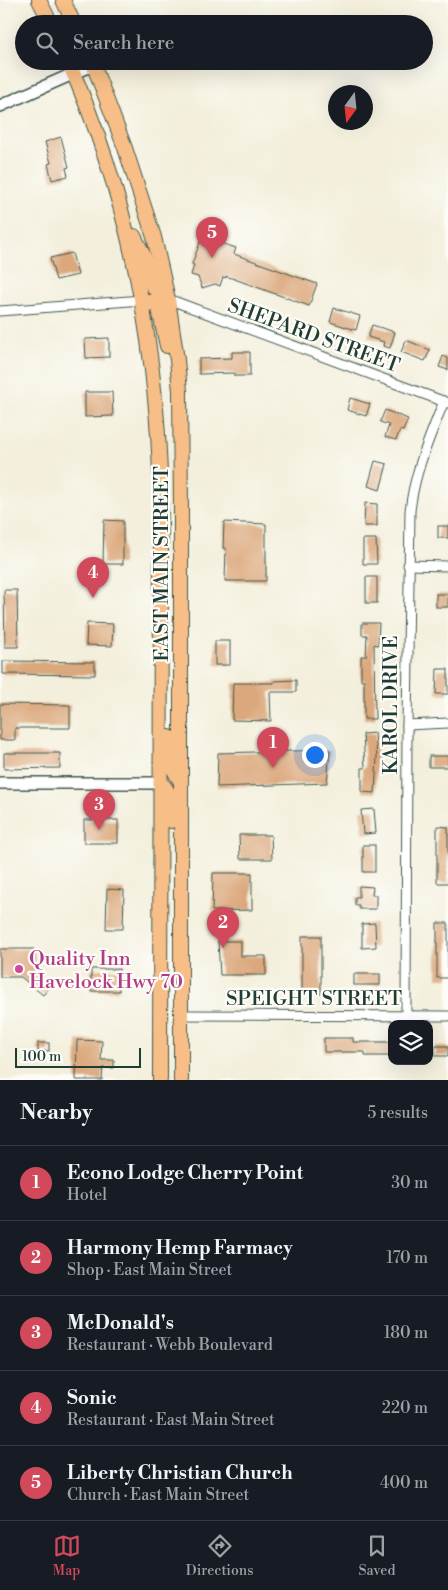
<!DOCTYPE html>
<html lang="en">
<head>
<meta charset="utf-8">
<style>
  body { margin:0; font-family:"Libre Bodoni",serif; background:#242831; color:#f1f3f6 }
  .controls { position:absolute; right:15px; bottom:15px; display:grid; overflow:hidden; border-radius:10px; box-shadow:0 5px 20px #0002 }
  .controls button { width:45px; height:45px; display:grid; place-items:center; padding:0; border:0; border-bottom:1px solid #363941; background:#171b24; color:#f1f3f6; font:25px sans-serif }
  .compass { position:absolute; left:328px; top:85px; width:45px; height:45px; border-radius:50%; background:#171b24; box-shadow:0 5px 20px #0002; rotate:195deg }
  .scale { position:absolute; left:15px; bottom:12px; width:126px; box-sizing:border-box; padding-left:5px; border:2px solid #1f3d34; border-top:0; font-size:14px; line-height:18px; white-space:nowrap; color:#1f3d34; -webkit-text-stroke:4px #fdfcf7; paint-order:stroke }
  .you { position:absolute; left:314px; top:754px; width:18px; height:18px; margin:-12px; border:4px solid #fff; border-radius:50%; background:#1a73e8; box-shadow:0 0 0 8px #1a73e833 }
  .badge { display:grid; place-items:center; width:32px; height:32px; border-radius:50%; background:#d1495b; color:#fff; font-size:16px; font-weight:700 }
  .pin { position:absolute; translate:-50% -41px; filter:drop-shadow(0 1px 2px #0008) }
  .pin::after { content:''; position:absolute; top:26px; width:18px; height:15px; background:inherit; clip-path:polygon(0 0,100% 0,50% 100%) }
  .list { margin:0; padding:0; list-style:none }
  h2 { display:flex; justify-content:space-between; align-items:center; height:65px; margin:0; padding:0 20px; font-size:21px }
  h2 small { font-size:16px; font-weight:400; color:#9ea1a6 }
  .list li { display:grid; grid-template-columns:32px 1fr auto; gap:15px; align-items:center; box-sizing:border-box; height:75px; padding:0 20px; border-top:1px solid #363941 }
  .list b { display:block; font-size:19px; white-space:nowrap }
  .list p { margin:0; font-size:16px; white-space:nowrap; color:#9ea1a6 }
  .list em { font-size:16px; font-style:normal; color:#9ea1a6 }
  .icon { flex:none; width:28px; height:28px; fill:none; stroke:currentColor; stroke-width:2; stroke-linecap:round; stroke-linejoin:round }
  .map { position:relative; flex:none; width:448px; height:1080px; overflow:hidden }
  .search { position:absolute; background:#171b24; box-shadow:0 5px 20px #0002; left:15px; right:15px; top:15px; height:55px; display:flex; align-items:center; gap:12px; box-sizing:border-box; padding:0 18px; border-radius:28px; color:#9ea1a6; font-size:19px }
  .sheet { height:440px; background:#171b24 }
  nav { display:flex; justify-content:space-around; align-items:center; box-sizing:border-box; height:70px; border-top:1px solid #363941; background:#171b24; font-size:14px; color:#9ea1a6 }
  nav a { display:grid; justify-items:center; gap:2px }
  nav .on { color:#d1495b }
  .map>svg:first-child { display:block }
  .building { fill:#dba87d }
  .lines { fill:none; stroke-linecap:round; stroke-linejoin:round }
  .minor-casing { stroke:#3f584d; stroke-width:11 }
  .tertiary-casing { stroke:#3f584d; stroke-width:14 }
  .primary-casing { stroke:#3f584d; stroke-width:16 }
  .minor { stroke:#fff; stroke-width:9 }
  .tertiary { stroke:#fff; stroke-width:11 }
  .primary { stroke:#f7be87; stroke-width:14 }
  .hotel-dot { fill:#d1479c; stroke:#fdfcf7; stroke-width:2 }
  .labels { text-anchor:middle; stroke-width:4.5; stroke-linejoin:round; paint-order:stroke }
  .street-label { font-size:20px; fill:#1f3d34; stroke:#fdfcf7 }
  .hotel-label { font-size:20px; fill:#b23c85; stroke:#fdfcf7; text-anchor:start }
</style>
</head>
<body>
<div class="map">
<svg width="448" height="1080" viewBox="0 0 448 1080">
  <rect width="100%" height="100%" fill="#fdfcf7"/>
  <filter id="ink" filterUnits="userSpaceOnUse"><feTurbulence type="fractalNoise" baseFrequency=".02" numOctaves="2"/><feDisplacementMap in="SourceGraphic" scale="10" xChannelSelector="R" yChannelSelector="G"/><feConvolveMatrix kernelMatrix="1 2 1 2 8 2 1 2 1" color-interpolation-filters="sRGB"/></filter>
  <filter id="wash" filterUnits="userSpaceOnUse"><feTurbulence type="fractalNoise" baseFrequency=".0096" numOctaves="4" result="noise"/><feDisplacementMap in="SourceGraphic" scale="20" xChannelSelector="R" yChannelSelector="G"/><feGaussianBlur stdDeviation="1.12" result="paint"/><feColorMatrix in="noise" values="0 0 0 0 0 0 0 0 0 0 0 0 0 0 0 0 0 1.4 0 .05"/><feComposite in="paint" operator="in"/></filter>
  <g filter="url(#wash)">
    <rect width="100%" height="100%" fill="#f3efdc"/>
    <g id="blocks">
      <g class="building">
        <path d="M61,137L69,167L66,168L68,176L52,180L48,164L51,163L45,142Z"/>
        <path d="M202,237L236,248L234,254L317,284L309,306L226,276V278L223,277L220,286L215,284L202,288L198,277L191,275L194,265L192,264Z"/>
        <path d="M72,253L78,275L56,280L50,258Z"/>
        <path d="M334,308L360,316L356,330L330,322Z"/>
        <path d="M372,325L395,332L390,348L383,346L384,342L368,337Z"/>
        <path d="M109,338V357L86,358L85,339Z"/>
        <path d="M406,340L430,350L425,361L401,352Z"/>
        <path d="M232,352H250V376H234V373L199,374V359L232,358Z"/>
        <path d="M443,356L448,358V370L439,367Z"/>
        <path d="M85,392H112L113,416L85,417Z"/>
        <path d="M350,398L370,404L366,416L347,410Z"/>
        <path d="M385,410L408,419L403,431L400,430L396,440L385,437L389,425L380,422Z"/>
        <path d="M375,461L387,464L380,490L368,486Z"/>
        <path d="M365,503L377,504V526H364Z"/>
        <path d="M104,520L123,521V564H103Z"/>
        <path d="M224,522L266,524V581H225L226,548H223Z"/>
        <rect x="438" y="526" width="10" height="12"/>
        <path d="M363,539H376L377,564H363Z"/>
        <rect x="366" y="577" width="11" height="26"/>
        <path d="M4,590H17L18,647H5Z"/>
        <rect x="436" y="594" width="12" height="13"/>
        <path d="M87,623L113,624L112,646L86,645Z"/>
        <path d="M362,623H379L378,645L374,644L375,719H364V680H361V656H366L367,635H362Z"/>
        <rect x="215" y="641" width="15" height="24"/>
        <path d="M3,661L95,662V675L3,674Z"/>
        <path d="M437,669H448V694H436Z"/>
        <path d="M296,680V692H270L271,721L232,720L233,683H274V681Z"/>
        <path d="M0,704L70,705V728H15V740H0Z"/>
        <path d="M375,733L377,757L375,793L362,792V768H365L363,734Z"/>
        <path d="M330,750L327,783L217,787L218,753Z"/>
        <path d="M4,753H60V768L4,769Z"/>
        <rect x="429" y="756" width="19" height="11"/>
        <path d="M374,809L376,833L363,834L361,810Z"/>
        <rect x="84" y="820" width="34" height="23"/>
        <path d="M437,826L448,827V883H437Z"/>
        <path d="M239,835H271L272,859H240Z"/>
        <rect x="363" y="845" width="12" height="27"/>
        <path d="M213,873H252V910L212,911Z"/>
        <path d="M359,886L373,887L372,895H376V909H359V905H355V897H359Z"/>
        <path d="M107,889L124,890L123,929H106Z"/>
        <path d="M375,923L376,947L362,948V924Z"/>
        <rect x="437" y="923" width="11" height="55"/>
        <rect x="302" y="936" width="19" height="58"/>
        <path d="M218,941H241V956H266V975H220Z"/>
        <path d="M0,949H34L35,965L42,973L40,978L51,986L43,995L21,977H0Z"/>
        <rect x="91" y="969" width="28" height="22"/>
        <rect x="354" y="974" width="26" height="11"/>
        <path d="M324,1038H353V1042H392V1056H365V1052H324Z"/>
        <path d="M77,1040L102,1041L101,1060H114V1068H103L102,1080H76Z"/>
        <rect x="38" y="1043" width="11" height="8"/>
        <rect x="435" y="1046" width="13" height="10"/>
      </g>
    </g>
  </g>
  <g filter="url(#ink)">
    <use href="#blocks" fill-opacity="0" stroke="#3f584d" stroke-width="1"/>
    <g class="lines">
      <g class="minor-casing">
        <g id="minor">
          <path d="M168,299L448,403"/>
          <path d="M0,311L142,300"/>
          <path d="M408,565L448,566"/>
          <path d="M407,725L448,723"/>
          <path d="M181,1015L448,1016"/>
          <path d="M406,1016L407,725L410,511C414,472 430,437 444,401"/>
        </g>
      </g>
      <g class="tertiary-casing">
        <g id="tertiary">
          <path d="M0,106L93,65"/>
          <path d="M0,783H161"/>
        </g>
      </g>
      <g class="primary-casing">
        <g id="primary">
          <path d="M39,0L51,24"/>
          <path d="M63,0L74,24"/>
          <path d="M68,61C132,204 159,353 161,509L160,1080"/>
          <path d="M92,61L125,148L154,237L168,299L177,360L180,391L181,509V1080"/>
          <path d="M134,236C138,244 142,251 145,259C150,276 149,291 168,299"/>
          <path d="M142,300L153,303L159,309L167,346"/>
          <path d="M169,737C172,752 169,765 179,779"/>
          <path d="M161,783C173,794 171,806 171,821"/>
        </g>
      </g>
      <use href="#minor" class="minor"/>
      <use href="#tertiary" class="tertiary"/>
      <use href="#primary" class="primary"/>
    </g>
  </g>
  <circle class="hotel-dot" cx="19" cy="969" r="5"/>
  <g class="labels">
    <g class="street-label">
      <text transform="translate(314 335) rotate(20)" y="7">SHEPARD STREET</text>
      <text transform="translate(161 564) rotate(-90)" y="7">EAST MAIN STREET</text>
      <text transform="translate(390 705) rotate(-90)" y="7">KAROL DRIVE</text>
      <text x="314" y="1005">SPEIGHT STREET</text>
    </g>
    <g class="hotel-label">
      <text x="29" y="965">Quality Inn<tspan x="29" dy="23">Havelock Hwy 70</tspan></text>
    </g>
  </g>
</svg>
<div class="controls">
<button><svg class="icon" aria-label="layers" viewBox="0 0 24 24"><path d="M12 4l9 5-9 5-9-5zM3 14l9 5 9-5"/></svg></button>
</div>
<svg class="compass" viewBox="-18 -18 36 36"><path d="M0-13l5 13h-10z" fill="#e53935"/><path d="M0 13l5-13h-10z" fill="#9ea1a6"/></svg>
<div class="scale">100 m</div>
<div class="you"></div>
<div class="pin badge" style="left:273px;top:768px">1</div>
<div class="pin badge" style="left:223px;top:948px">2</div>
<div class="pin badge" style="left:99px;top:830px">3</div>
<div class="pin badge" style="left:93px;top:598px">4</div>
<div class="pin badge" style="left:212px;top:258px">5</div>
<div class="search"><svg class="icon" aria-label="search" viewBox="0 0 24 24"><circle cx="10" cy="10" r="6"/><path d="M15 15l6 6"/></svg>Search here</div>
</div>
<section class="sheet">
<h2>Nearby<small>5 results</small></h2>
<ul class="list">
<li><span class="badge">1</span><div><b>Econo Lodge Cherry Point</b><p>Hotel</p></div><em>30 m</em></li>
<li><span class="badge">2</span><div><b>Harmony Hemp Farmacy</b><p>Shop · East Main Street</p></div><em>170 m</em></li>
<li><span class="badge">3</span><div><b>McDonald's</b><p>Restaurant · Webb Boulevard</p></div><em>180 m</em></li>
<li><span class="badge">4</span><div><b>Sonic</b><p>Restaurant · East Main Street</p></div><em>220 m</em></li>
<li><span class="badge">5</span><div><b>Liberty Christian Church</b><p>Church · East Main Street</p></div><em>400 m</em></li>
</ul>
</section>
<nav>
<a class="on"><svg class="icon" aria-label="map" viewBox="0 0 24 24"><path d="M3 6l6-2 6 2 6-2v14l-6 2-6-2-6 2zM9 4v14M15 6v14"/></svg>Map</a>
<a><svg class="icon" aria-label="directions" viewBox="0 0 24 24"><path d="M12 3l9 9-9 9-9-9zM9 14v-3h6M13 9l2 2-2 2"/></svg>Directions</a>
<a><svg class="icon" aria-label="saved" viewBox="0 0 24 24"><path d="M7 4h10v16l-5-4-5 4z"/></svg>Saved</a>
</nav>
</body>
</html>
